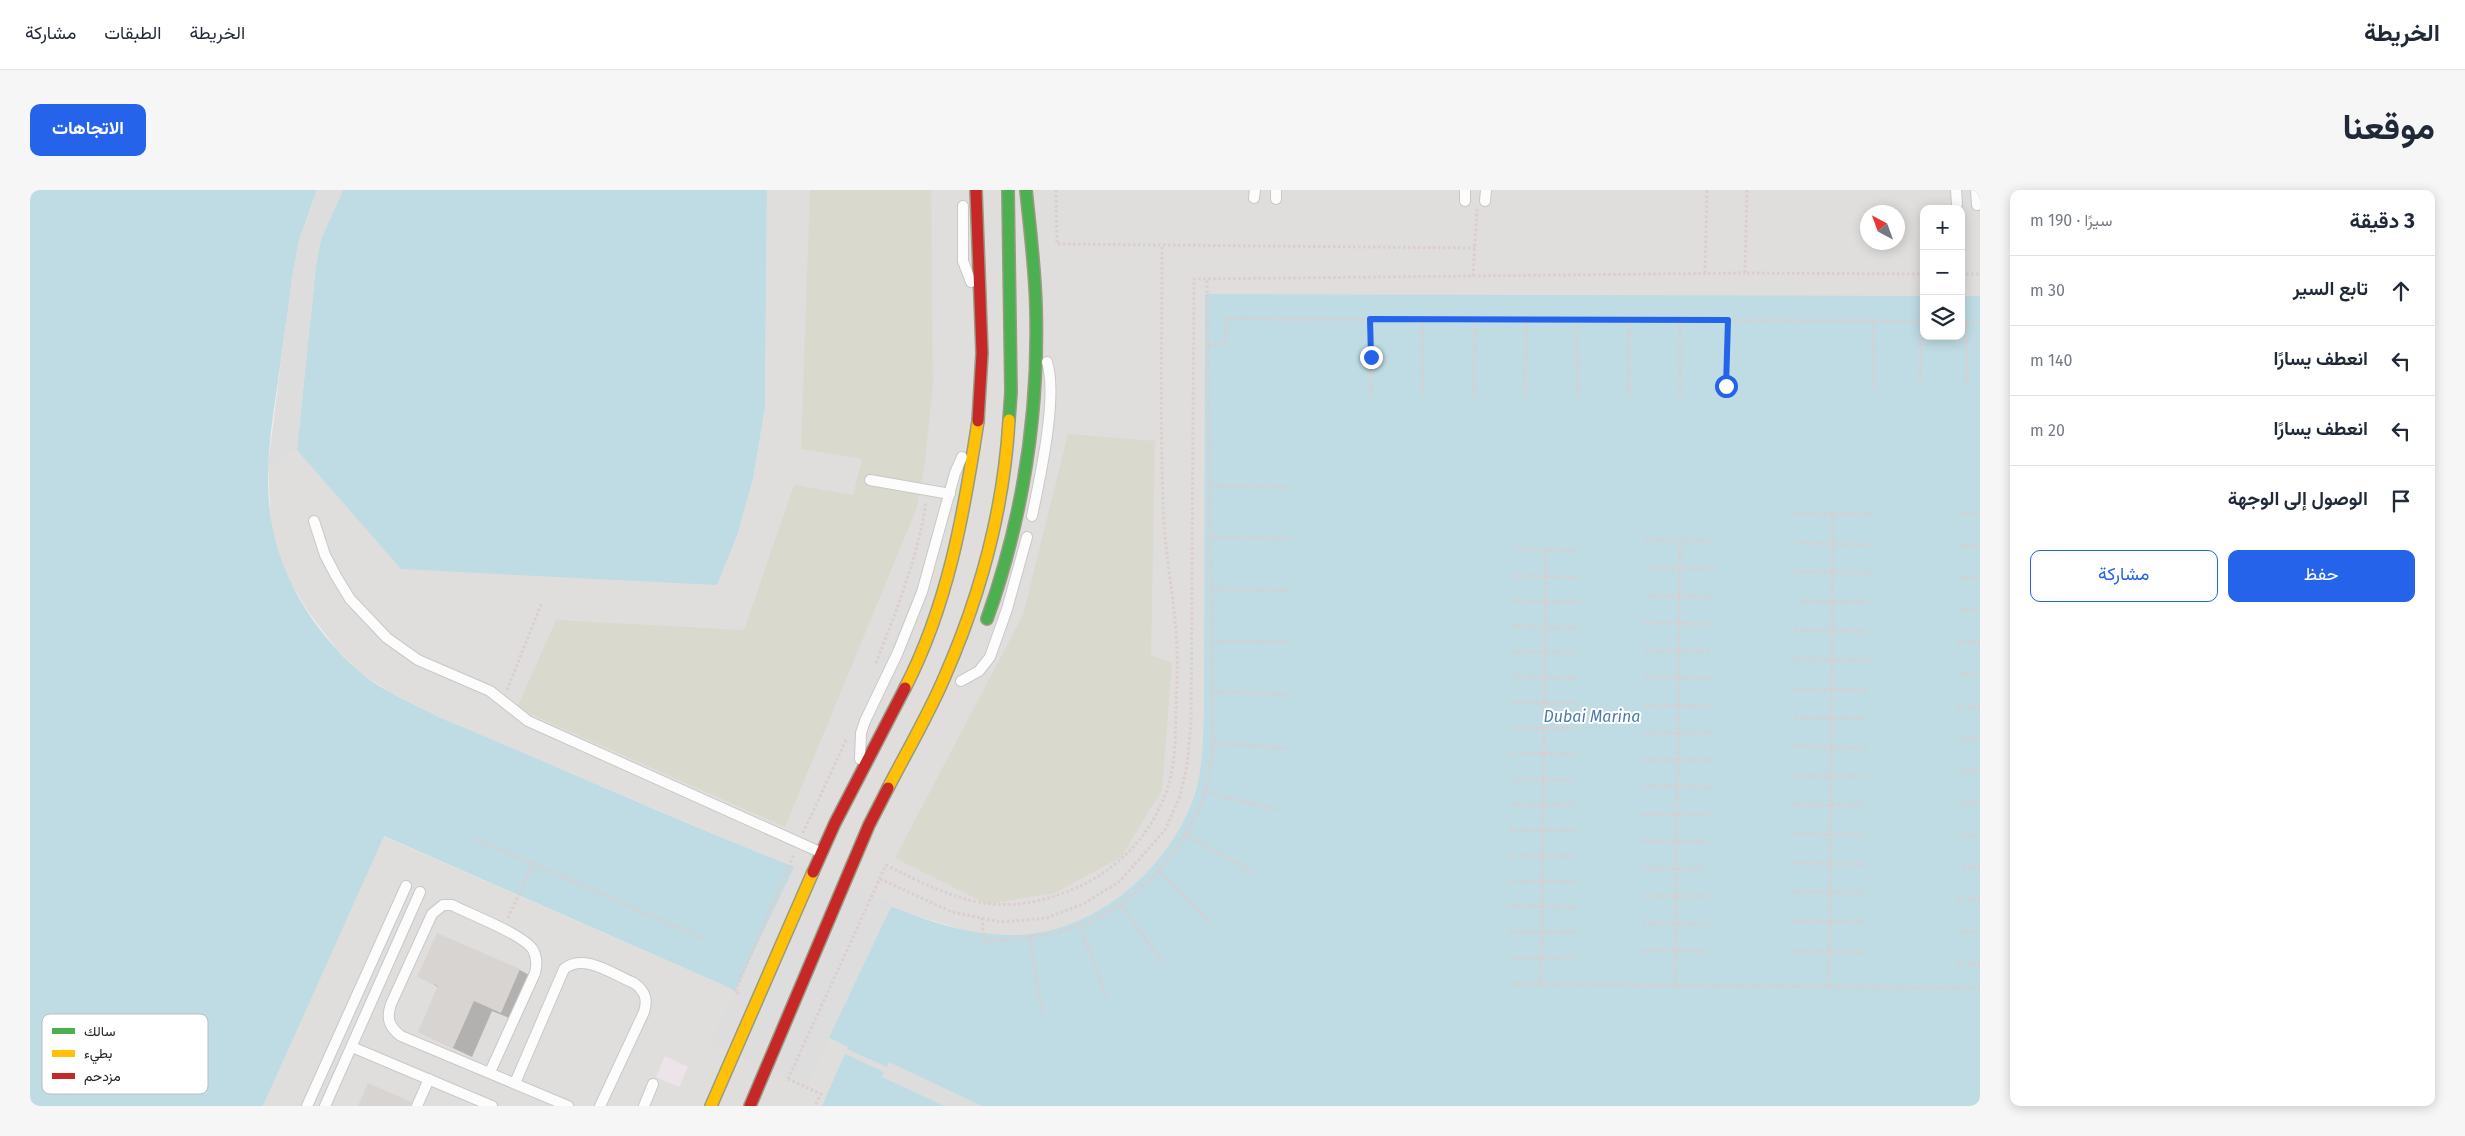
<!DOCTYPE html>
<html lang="ar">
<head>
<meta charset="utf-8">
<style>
  body { margin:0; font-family:"Fira Sans",Vazirmatn,sans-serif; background:#f6f6f7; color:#1f2937; direction:rtl }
  .controls { position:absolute; right:15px; top:15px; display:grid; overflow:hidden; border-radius:10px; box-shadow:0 2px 12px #0003 }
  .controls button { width:45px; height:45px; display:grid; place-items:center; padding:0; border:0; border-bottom:1px solid #e0e1e3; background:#fff; color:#1f2937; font:25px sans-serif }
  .compass { position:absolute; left:1830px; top:15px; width:45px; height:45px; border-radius:50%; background:#fff; box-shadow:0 2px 12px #0003; rotate:319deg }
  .stop { position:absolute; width:15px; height:15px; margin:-11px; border:4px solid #2563eb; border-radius:50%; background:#fff }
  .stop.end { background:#2563eb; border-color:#fff; box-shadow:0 1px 5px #0008 }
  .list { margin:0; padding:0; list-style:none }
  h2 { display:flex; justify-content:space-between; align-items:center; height:65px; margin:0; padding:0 20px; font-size:21px }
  h2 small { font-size:16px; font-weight:400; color:#747a83 }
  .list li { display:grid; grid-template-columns:32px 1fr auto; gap:15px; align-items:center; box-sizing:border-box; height:70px; padding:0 20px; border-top:1px solid #e0e1e3 }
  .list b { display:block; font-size:19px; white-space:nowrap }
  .list em { font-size:16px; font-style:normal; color:#747a83 }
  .actions { display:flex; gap:10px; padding:15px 20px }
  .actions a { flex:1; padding:11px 0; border:1px solid #2563eb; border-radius:10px; text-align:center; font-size:18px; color:#2563eb }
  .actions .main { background:#2563eb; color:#fff }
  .icon { flex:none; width:28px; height:28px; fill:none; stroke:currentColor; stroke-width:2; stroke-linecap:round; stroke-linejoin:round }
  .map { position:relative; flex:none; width:1950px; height:916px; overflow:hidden; direction:ltr; border-radius:10px }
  header { display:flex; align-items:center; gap:30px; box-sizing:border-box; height:70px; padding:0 25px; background:#fff; border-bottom:1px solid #e0e1e3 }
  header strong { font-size:24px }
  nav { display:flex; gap:28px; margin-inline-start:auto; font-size:18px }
  .intro { display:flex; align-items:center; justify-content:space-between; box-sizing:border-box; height:120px; padding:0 30px }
  h1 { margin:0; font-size:35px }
  .button { padding:12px 22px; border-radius:10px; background:#2563eb; color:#fff; font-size:18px; font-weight:700 }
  main { display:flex; gap:30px; padding:0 30px }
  aside { flex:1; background:#fff; border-radius:10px; box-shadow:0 2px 12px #0003 }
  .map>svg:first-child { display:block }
  .residential { fill:#dfdedc; fill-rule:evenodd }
  .industrial { fill:#ede4e9 }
  .construction { fill:#d9d9cd }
  .water { fill:#bfdbe3 }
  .pier { fill:#dedddd }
  .shadow { fill:#0003 }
  .building { fill:#d7d4d2 }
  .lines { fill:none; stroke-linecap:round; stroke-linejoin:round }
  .lane-casing { stroke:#c9c8c7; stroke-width:12 }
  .fast-casing { stroke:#999a82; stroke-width:14 }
  .slow-casing { stroke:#999a82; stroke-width:14 }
  .jam-casing { stroke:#999a82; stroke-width:14 }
  .path { stroke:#dccecd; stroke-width:3; stroke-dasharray:2.5 2.5; stroke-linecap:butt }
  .lane { stroke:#fdfcfc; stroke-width:10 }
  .fast { stroke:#4caf50; stroke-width:11 }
  .slow { stroke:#ffc107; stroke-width:11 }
  .jam { stroke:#c62828; stroke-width:11 }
  .route { stroke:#2563eb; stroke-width:6 }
  .labels { text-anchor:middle; stroke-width:4; stroke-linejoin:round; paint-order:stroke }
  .water-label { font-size:16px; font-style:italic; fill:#4a7aab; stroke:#fff }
  .key { fill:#fff; stroke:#bdbdbd; stroke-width:1 }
  .key-label { font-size:14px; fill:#222 }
</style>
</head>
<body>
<header>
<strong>الخريطة</strong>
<nav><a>الخريطة</a><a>الطبقات</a><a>مشاركة</a></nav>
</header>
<div class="intro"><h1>موقعنا</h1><a class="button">الاتجاهات</a></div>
<main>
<aside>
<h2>3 دقيقة<small>سيرًا · 190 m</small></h2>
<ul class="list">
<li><svg class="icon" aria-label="ahead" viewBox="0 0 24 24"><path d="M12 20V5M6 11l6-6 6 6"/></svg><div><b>تابع السير</b></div><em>30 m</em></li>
<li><svg class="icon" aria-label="left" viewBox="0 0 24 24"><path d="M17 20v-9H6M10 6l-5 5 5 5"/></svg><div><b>انعطف يسارًا</b></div><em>140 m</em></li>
<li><svg class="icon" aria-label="left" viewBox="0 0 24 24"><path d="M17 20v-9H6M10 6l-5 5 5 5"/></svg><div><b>انعطف يسارًا</b></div><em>20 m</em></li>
<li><svg class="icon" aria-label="arrive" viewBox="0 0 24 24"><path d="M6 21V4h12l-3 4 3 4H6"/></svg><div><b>الوصول إلى الوجهة</b></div></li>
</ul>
<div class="actions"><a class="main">حفظ</a><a>مشاركة</a></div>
</aside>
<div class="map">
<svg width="1950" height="916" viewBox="0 0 1950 916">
  <rect width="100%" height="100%" fill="#f0eeeb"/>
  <path class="residential" d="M287,0H313L291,49L282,121L686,395L708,343L723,289L735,218L737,0H1950V108H1931V19H1894V108L1190,547L1134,682L1057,738L947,754L944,743L853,716L822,852L793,916H233L353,646L693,795L749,672L411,528L362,504L330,482L307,460L277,420L252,378L241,336L238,276L262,86ZM1838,22H1868V52H1838Z"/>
  <path class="industrial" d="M635,866L658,877L649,897L626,887Z"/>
  <g class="construction">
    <path d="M780,0H901L903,195L894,279L886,320L755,637L487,518L526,430L714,440L764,295L823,305L832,269L771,259Z"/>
    <path d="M1038,244L1125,251L1121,465L1142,473L1132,600L1091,667L1025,703L957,714L865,668L993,425Z"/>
  </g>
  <g class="water">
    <path d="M0,0H287C264,59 259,115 250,177C244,221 235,267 239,312C243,376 281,440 329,481C353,502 384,514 411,528C540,582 669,640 799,691C856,713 913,743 975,745C1060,749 1141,680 1166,601C1173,575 1173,548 1174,521L1175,104L1894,106V146H1931V106H1950V916H792L818,857L693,795L354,646L233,916H0Z"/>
    <path d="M313,0H737L735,218L723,289L708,343L687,395L371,379L267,260L286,76L291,49Z"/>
  </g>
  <g class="pier">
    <path d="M287,0H313L291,49L286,76L267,260L258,261L238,276L241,336L238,276L262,86L269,49Z"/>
    <path d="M765,675L863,713L776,896L680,853Z"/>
    <path d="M817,859L857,877L859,872L952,916H914L852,887L854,882L815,864Z"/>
  </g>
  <path class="shadow" d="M490,780L508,790L489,832L462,821L442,867L389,842L408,797L389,786Z"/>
  <g class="building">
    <path d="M407,743L490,779L471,823L444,811L423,858L388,842L408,796L387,787Z"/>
    <path d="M338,893L381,912L380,916H328Z"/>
  </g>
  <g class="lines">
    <g class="lane-casing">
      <g id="lane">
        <path d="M1926,0L1927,14"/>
        <path d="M1946,0L1947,15"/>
        <path d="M1224,8L1225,0"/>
        <path d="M1246,9V0"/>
        <path d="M1435,11V0"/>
        <path d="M1455,11L1456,0"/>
        <path d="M933,16V71L941,92"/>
        <path d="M840,290L920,304"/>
        <path d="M1002,326C1010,288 1028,207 1017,172"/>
        <path d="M284,331L295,365L306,386L320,409L357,448L388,470L460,501L498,531L792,663"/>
        <path d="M931,491L949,481L960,467L977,419L997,347"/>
        <path d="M830,569L831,543L835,531L868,462L892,402L925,283L932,267"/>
        <path d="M322,857L462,916"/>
        <path d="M460,882L505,783C507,775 507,767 503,760C495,745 439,724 422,715H413L402,724L361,814C356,828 359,837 371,846L538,916"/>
        <path d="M485,893L534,779C553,762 584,785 604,793C615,801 618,809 614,822L570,916"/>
        <path d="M277,916L376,696"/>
        <path d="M295,916L390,702"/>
        <path d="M387,916L399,889"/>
        <path d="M614,916L623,894"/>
      </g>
    </g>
    <g class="fast-casing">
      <g id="fast">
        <path d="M978,0L981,202L979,230"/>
        <path d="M957,429C993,328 1009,224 1006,117C1005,78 1000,39 996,0"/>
      </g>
    </g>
    <g class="slow-casing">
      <g id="slow">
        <path d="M875,498C918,415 934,323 948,231"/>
        <path d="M858,598C877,561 899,524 915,486C950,406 974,318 979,230"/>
        <path d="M681,916L783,682"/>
      </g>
    </g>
    <g class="jam-casing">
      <g id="jam">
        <path d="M946,0L952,163L948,231"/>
        <path d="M783,682L805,633L875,498"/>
        <path d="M720,916L839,635L858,598"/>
      </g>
    </g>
    <g class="path">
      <path d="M1026,0L1027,54L1445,58"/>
      <path d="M1717,0L1715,83L1894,84"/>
      <path d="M1675,83L1677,0"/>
      <path d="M1931,84H1950"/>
      <path d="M1443,86L1447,19"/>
      <path d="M1392,128L1393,205"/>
      <path d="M1340,129L1341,206"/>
      <path d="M1546,130L1548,206"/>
      <path d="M1931,131H1950"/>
      <path d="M1936,131L1937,196"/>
      <path d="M1178,155L1196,153L1197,129L1894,131"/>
      <path d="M1696,196L1698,130"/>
      <path d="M1890,196L1891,131"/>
      <path d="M1843,197V131"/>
      <path d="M1495,205L1496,130"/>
      <path d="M1599,206V130"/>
      <path d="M1650,206V130"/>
      <path d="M1444,207L1445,129"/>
      <path d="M1181,296L1260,297"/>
      <path d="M1764,323L1841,324"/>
      <path d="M1931,323H1950"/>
      <path d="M1182,347L1262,349"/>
      <path d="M1616,350L1682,351"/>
      <path d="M1766,353L1841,355"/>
      <path d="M1931,356H1950"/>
      <path d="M1484,359L1546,360"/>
      <path d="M1617,378L1684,379"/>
      <path d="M1764,382L1841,383"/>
      <path d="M1483,386L1549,387"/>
      <path d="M1930,388H1950"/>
      <path d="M1181,399L1259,400"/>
      <path d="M1618,406L1683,407"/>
      <path d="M1482,411L1550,412"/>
      <path d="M1770,412H1840"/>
      <path d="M1930,420H1950"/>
      <path d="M1615,433L1681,434"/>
      <path d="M1483,436L1549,438"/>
      <path d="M1765,440L1839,441"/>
      <path d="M1181,451H1260"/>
      <path d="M1928,452H1950"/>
      <path d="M1616,461H1681"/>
      <path d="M1482,462L1548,463"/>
      <path d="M1763,469L1840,470"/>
      <path d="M846,473C866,421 888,367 896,312"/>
      <path d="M1930,484L1950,485"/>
      <path d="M1483,487L1547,488"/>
      <path d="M1615,487L1681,488"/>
      <path d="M1764,499L1839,500"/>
      <path d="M477,500L512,412"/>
      <path d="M1182,502L1259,504"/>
      <path d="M1481,513H1547"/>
      <path d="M1614,515L1680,516"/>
      <path d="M1928,517H1950"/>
      <path d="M1765,528H1836"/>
      <path d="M1481,538L1547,539"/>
      <path d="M1614,543H1683"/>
      <path d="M1929,549H1950"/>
      <path d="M1183,553L1258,558"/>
      <path d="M1764,556L1836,558"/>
      <path d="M1480,563L1547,564"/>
      <path d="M1614,570H1682"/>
      <path d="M1929,581H1950"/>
      <path d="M1764,586H1837"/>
      <path d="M1481,589L1546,590"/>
      <path d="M1614,596L1682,597"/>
      <path d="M1175,602L1248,620"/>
      <path d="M1929,613H1950"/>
      <path d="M1482,615H1547"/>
      <path d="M1762,615H1837"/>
      <path d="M1612,624L1680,625"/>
      <path d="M1480,640H1547"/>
      <path d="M773,643L817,548"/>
      <path d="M1155,644L1223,682"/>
      <path d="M1764,644L1836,645"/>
      <path d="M1929,645L1950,646"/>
      <path d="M447,649L677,750"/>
      <path d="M1612,651L1678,652"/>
      <path d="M1480,665L1544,666"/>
      <path d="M1761,673L1836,674"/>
      <path d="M1933,677H1950"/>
      <path d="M1612,679H1677"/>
      <path d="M1128,681L1182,734"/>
      <path d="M850,689L922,722L970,732L1017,728L1053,714L1089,692L1135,640L1150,606L1157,575L1161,533L1164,89L1715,83"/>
      <path d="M1480,691H1547"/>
      <path d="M1762,702L1836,703"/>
      <path d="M1612,706H1679"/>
      <path d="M1928,709H1950"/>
      <path d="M1091,715L1135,776"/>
      <path d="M1478,716L1546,717"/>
      <path d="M478,728L503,673"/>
      <path d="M952,728L954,752C986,748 1021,747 1051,735C1108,713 1156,660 1175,602C1180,587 1181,569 1183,553L1177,89"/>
      <path d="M1761,731L1836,732"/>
      <path d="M1613,733L1679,734"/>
      <path d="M1050,736L1076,807"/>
      <path d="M1479,742H1547"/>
      <path d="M1930,742H1950"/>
      <path d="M1000,747L1012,823"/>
      <path d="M1612,760L1678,761"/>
      <path d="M1761,761L1836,762"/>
      <path d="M1481,769L1547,767"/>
      <path d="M1928,774H1950"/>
      <path d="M1482,794L1950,798"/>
      <path d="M1511,794L1516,359"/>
      <path d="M1645,795L1650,350"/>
      <path d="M1799,797L1803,323"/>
      <path d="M709,803L705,802L764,664"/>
      <path d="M758,889L856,675C925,710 970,731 1046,698C1100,674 1138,625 1144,566C1146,551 1145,536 1146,521C1146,502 1148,483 1147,463C1146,413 1134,363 1133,313C1130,227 1132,141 1132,55"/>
      <path d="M758,889L791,904L785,916"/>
    </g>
    <use href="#lane" class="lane"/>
    <use href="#fast" class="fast"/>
    <use href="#slow" class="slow"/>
    <use href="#jam" class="jam"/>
  </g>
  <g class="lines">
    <path class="route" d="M1341,167L1340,129L1698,130L1696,196"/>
  </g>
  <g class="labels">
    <g class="water-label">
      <text x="1562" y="532">Dubai Marina</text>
    </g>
  </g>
  <rect x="12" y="824" width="166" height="80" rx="8" class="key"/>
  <rect x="22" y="838" width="23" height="6" fill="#4caf50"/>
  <rect x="22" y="860" width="23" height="7" fill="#ffc107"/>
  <rect x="22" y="883" width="23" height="6" fill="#c62828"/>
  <g class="key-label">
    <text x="54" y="846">سالك</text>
    <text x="54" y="868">بطيء</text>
    <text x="54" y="891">مزدحم</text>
  </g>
</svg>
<div class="controls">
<button>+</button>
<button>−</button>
<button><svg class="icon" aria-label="layers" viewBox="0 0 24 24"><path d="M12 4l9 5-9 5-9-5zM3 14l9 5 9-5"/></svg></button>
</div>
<svg class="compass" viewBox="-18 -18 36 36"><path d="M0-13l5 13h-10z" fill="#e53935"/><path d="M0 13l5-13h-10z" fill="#747a83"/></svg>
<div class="stop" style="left:1696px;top:196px"></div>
<div class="stop end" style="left:1341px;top:167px"></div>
</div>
</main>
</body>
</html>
